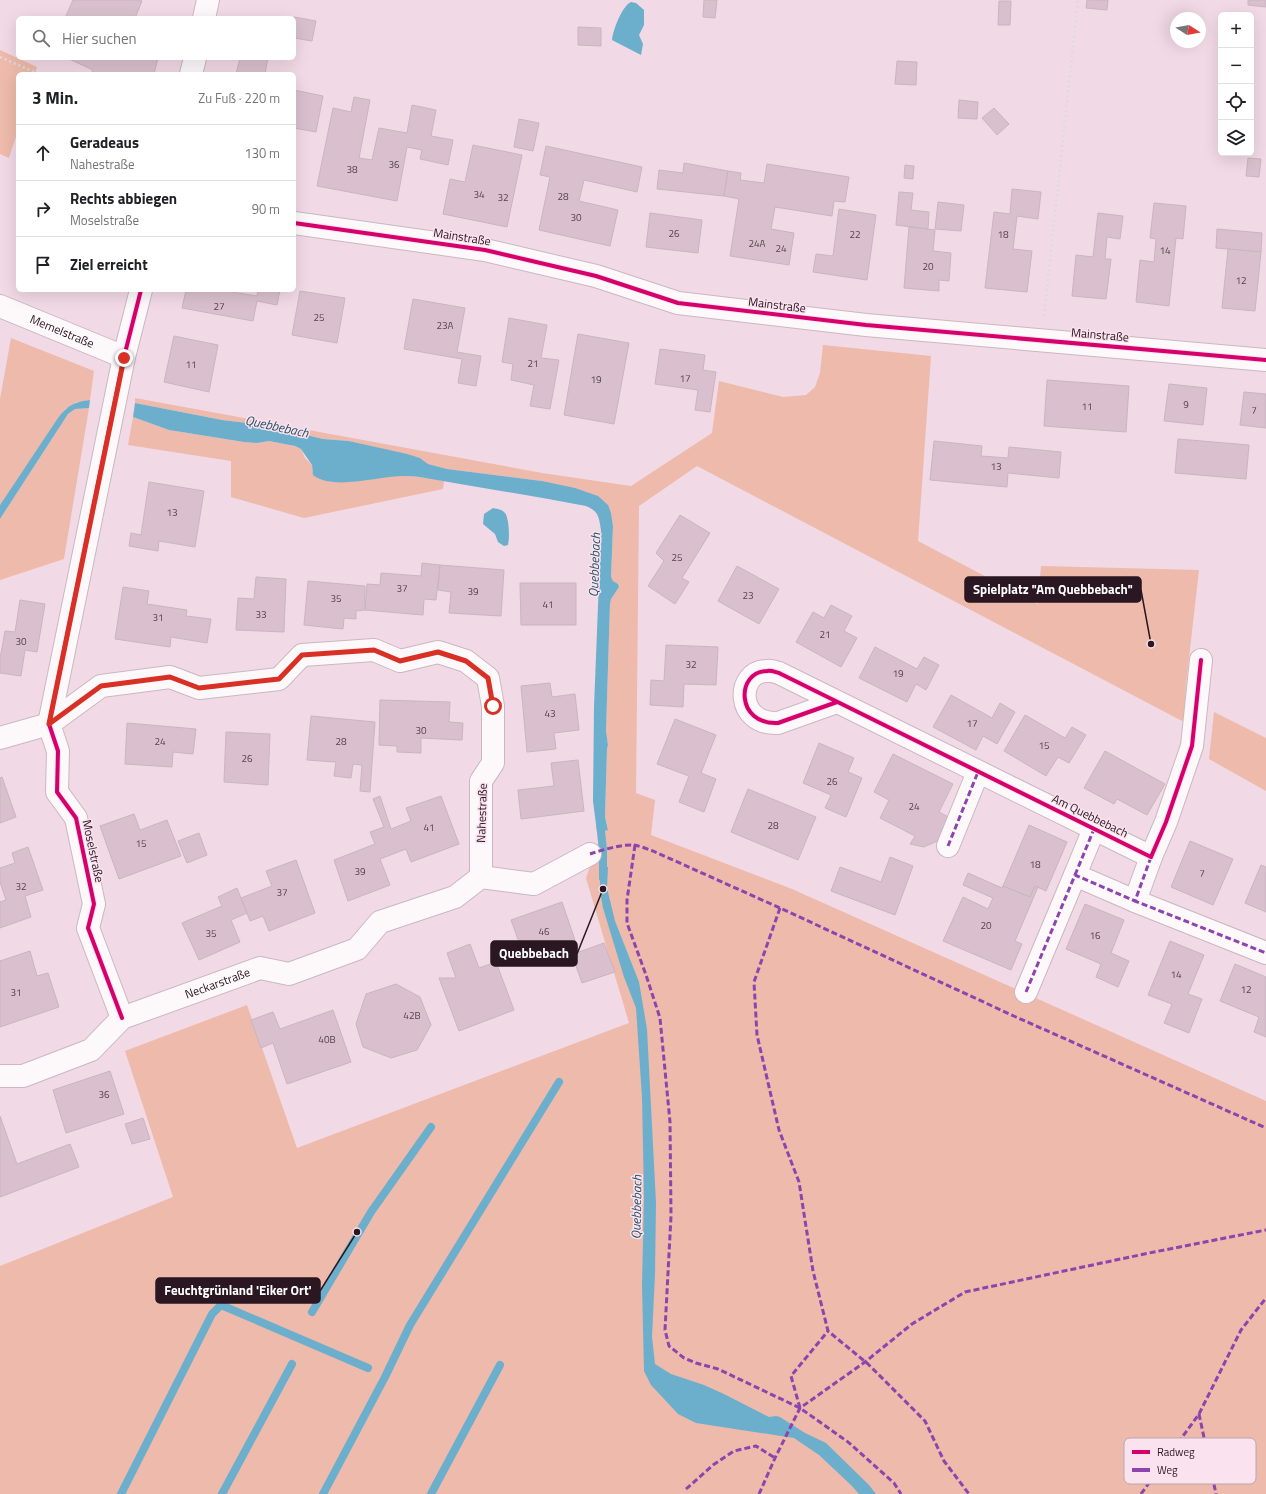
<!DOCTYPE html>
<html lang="de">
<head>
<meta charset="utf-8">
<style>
  body { margin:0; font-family:"Titillium Web",sans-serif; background:#f2f2f2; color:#202124 }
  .controls { position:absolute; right:12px; top:12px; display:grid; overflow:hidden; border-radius:6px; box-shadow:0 4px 16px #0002 }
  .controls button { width:36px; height:36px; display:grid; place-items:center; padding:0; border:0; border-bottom:1px solid #e0e0e0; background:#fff; color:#202124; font:20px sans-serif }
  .compass { position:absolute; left:1170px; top:12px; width:36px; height:36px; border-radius:50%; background:#fff; box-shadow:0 4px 16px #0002; rotate:101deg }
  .stop { position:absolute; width:12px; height:12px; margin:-9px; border:3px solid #d93025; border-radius:50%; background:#fff }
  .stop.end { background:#d93025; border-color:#fff; box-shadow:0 1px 4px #0008 }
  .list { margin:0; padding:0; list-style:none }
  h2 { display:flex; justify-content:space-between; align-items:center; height:52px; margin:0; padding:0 16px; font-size:17px }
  h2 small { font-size:13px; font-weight:400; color:#757577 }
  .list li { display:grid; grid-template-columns:26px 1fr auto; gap:12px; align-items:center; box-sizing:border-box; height:56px; padding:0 16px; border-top:1px solid #e0e0e0 }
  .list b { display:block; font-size:15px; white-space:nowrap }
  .list p { margin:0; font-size:13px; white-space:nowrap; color:#757577 }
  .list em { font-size:13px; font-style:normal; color:#757577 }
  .icon { flex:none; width:22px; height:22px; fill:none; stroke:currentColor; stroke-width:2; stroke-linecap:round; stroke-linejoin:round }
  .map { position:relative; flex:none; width:1266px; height:1494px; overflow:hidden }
  .search { position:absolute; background:#fff; box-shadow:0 4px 16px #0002; left:16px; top:16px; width:280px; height:44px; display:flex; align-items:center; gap:10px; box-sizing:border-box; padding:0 14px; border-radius:6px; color:#757577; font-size:15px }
  .panel { position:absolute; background:#fff; box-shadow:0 4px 16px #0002; left:16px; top:72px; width:280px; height:220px; border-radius:6px }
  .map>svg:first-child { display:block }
  .green { fill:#edbaab }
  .water { fill:#6bafcd }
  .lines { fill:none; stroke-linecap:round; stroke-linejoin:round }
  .stream { stroke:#6bafcd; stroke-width:8 }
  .building { fill:#dac0ce; stroke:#c9b5c0 }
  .minor-casing { stroke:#cbb7c1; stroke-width:24 }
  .path { stroke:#e1dadd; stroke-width:2.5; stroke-dasharray:2 3; stroke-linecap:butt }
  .minor { stroke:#fdf9fb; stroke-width:22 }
  .quiet { stroke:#8e44ad; stroke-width:3; stroke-dasharray:6 3; stroke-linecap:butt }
  .cycleway-casing { stroke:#fae3ee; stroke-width:6 }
  .cycleway { stroke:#d6006c; stroke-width:4 }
  .route { stroke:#d93025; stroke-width:5 }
  .labels { text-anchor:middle; stroke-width:3; stroke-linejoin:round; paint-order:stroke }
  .number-label { font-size:10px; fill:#56414c }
  .street-label { font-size:12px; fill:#2a1721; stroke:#fae3ee }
  .water-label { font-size:13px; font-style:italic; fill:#285465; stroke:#fae3ee }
  .key { fill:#fae3ee; stroke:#bca6b0; stroke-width:1 }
  .key-label { font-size:11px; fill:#2a1721 }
  .leader { fill:none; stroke:#2a1721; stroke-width:1.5 }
  .callout-dot { fill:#2a1721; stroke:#fae3ee; stroke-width:1.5 }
  .callout { fill:#2a1721; stroke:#2a1721; stroke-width:1.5 }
  .callout-label { font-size:13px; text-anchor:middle; font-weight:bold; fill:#fff }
</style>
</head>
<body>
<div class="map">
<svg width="1266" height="1494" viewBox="0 0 1266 1494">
  <rect width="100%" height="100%" fill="#f1d9e5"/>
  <g class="green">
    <path d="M0,50L37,67L35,74H18V130L9,158L0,154Z"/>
    <path d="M11,338L94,371L90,400L77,402L65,409L0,505V399Z"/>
    <path d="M823,345L931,356L918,541L1038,604L1041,566L1199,570L1186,684L1184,722L697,466L639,506L636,793L655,800L651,835L792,889L1266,1101V1494H0V1266L173,1197L125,1051L247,1005L297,1148L629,1023L586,878L598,843L597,832L608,829L605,817L607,749L608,745L606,731L610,604L611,599L619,587L618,584L613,581L611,578L613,526L611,513L542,481L447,469L428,464L420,458L349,441L323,439L264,425L222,420L135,403V398L542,473L631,486L712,433L719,381L783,397L806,395L815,387L820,373Z"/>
    <path d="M89,408L64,559L0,580V519L68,414L75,409Z"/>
    <path d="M133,417L169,430L244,442L257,443L269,441L295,446L301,449L305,458L312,465V471L330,482H353L386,476H405L429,478L444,481L443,489L304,518L231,497V461L128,445Z"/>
    <path d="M1214,712L1266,738V791L1209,759Z"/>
  </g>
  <g class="water">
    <path d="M631,2L636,3L644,10V25L639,35L643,44L641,55L612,40C613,30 622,6 631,2Z"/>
    <path d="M90,400L89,408L75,409L68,414L0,519V505L58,418C68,405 74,402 90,400Z"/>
    <path d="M135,403L222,420L264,425L323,439L349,441L407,454L420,458L428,464L447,469L542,481L575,488L598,496L608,505L611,513L613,526L611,577L613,581L618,584L619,587L611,599L610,604L606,731L608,745L607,749L605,817L608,830L597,832L593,801L594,707L601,530C599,518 599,511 586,506C544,498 502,491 460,484C441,481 422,476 403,476C378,476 333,491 313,475L312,465L301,449L295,446L269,441L257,443L244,442L169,430L133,417Z"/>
    <path d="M493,508C497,509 502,509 505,513C509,518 510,538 508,545L504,546L498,542L495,534L483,524L484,514Z"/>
    <path d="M600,867H608L607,888L615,921L639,982L647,1029L656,1203L655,1274L652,1337L655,1364L671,1374L704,1385L724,1394L769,1417L776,1416L780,1417L805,1433L826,1443L869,1485L876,1494H859L852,1486L819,1455L794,1438L696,1423L678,1414L651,1385L644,1371L642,1285L644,1197L642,1097L636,1008L624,977L603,908L600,891Z"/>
  </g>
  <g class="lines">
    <g class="stream">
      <path d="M600,822L603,850V878"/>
      <path d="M312,1312L371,1212L431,1127"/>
      <path d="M121,1494L212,1314L221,1305L368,1368"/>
      <path d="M222,1494L292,1364"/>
      <path d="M323,1494L385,1377L410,1325L559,1082"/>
      <path d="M431,1494L500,1365"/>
    </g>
  </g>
  <g class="building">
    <path d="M73,0H140L142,1L135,18H65Z"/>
    <path d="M704,0H717L715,18L703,17Z"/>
    <path d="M1087,0H1108L1107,10L1086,8Z"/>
    <path d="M1248,0H1266V7L1248,5Z"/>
    <path d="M999,1H1011L1010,25H998Z"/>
    <path d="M294,17L316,21L312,41L294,38Z"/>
    <path d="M578,27L601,28V46L578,45Z"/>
    <path d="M67,58H158L154,74H91L93,70Z"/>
    <path d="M240,58H268L265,74H236Z"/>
    <path d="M897,61L917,62L916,85L895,84Z"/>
    <path d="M294,90L323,96L316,132L294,128Z"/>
    <path d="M354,97L370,100L359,158L372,160L379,128L407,133L412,105L436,110L431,136L453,140L448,165L420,159L422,150L407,147L397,201L317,186L333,108L351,112Z"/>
    <path d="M959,100L978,102L977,119L958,118Z"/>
    <path d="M994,108L1009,124L997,135L982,118Z"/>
    <path d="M519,119L539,123L533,151L514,147Z"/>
    <path d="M473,145L522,155L507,227L443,214L450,179L465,182Z"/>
    <path d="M546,146L642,167L637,192L584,180L579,201L618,210L610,246L539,230L550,177L540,175Z"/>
    <path d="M1248,158L1261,159L1259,177L1246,176Z"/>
    <path d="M684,163L728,171L724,196L657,189L659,170L683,173Z"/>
    <path d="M767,164L849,177L845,202L834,201L832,216L775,207L771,229L794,233L789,265L730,256L739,199L724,196L728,171L741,173L740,180L764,183Z"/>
    <path d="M905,165L914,166L913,179L904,178Z"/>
    <path d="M1012,189L1041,192L1038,219L1017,216L1013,249L1032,251L1027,292L985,288L994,212L1010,214Z"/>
    <path d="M899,192L913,193L911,210L929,212L928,229L896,225Z"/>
    <path d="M938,202L964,205L961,231L935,229Z"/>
    <path d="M1154,203L1186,206L1183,239L1176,238L1169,306L1136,302L1140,260L1154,262L1156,239L1150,238Z"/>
    <path d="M839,209L876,215L867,280L813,272L816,254L833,256Z"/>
    <path d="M650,213L702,220L698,253L646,247Z"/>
    <path d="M1098,213L1123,216L1120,239L1107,237L1105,259H1111L1106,299L1072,296L1076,255L1093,257Z"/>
    <path d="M909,227L935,230L933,251L951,253L949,281L939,280V291L904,288Z"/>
    <path d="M1217,229L1262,233L1261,252L1216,248Z"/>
    <path d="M1228,249L1261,252L1255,311L1222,308Z"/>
    <path d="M186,290H232V292L257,296L258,290H280L277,305L257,301L253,321L182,308Z"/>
    <path d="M300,291L345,298L337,343L292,335Z"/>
    <path d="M413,299L465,308L457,352L481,356L476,386L458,383L462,359L404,349Z"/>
    <path d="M509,318L547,325L541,358L559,360L550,409L530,406L534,385L511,380L513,364L502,362Z"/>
    <path d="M578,334L629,343L614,424L564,415Z"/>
    <path d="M174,336L218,345L209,392L164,382Z"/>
    <path d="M660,349L705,355L703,370L716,372L710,412L695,410L698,390L655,384Z"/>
    <path d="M1047,380L1129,386L1126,432L1044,426Z"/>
    <path d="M1169,384L1207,388L1203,425L1164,421Z"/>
    <path d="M1244,392L1266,394V428L1240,425Z"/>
    <path d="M1178,439L1249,445L1246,479L1175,473Z"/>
    <path d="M934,441L982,446L981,456L1008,458L1009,447L1061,452L1059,478L1008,473L1007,487L930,480Z"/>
    <path d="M149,482L204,491L195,547L159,541L158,551L129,546L131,533L141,535Z"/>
    <path d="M680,515L710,533L682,578L689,582L675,604L648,586L664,561L656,553Z"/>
    <path d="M422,563L440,565L436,600L424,599L423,615L365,610L367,584L380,585L381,573L421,576Z"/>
    <path d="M440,565L504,570L501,616L449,613L451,592L438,590Z"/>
    <path d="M737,566L779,589L759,624L718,601Z"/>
    <path d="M256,577L286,579L284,632L236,630L238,598L254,599Z"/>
    <path d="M308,581L365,586V610L356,611V619L344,618L343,629L304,625Z"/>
    <path d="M520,583H576V625H521Z"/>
    <path d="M123,587L149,591L147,604L187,610L186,616L211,619L207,643L171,637L170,647L115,639Z"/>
    <path d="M20,600L45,604L37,652L25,650L21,676L0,673V654H1L5,631L15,632Z"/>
    <path d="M831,605L852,616L844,631L857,638L841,667L796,642L813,612L824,618Z"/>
    <path d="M666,645L718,647L716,685L684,684L683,707L650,705L651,680L664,681Z"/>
    <path d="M875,647L917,669L924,657L939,665L926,690L916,684L907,702L859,678Z"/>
    <path d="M550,683L552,697L575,694L579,730L554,733L556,749L527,752L521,686Z"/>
    <path d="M951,695L992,718L1000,703L1015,712L997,744L983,736L976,750L933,727Z"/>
    <path d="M380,700L450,702L449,722L463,723L462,740L421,738V753L397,752V746L379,745Z"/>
    <path d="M1025,715L1065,738L1072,727L1086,735L1069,763L1058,757L1046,776L1004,751Z"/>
    <path d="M311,716L375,722L370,792L360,791L362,765L353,764L351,778L334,776L336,762L307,760Z"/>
    <path d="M675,719L716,735L701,773L716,779L704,812L679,802L689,776L657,764Z"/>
    <path d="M127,723L196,729L193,754L173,752L172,767L125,764Z"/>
    <path d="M226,732L270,734L268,785L224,782Z"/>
    <path d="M819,743L854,758L848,772L862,778L846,817L825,808L831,795L803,783Z"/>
    <path d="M1105,751L1165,784L1147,815L1117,799L1114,804L1084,788Z"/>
    <path d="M893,754L953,784L939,812L952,819L942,839L924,847L910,844L915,836L880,818L889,800L874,792Z"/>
    <path d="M578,760L584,811L521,819L518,790L554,786L551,763Z"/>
    <path d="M2,777L16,817L0,823V778Z"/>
    <path d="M748,789L816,817L798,860L731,832Z"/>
    <path d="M380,796L391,829L411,821L406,808L441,796L459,844L411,862L406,849L380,859L390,885L348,901L334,860L375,844L370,832L384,827L373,799Z"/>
    <path d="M134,814L140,830L167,820L181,856L119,879L100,826Z"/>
    <path d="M1029,825L1067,842L1046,891L1035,886L1030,897L1003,886Z"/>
    <path d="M199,833L207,855L187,863L178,841Z"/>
    <path d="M1190,841L1233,859L1213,905L1171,887Z"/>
    <path d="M28,847L43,890L25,896L31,917L0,928V902L6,900L0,882V868L15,863L12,853Z"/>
    <path d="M890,857L913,866L895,915L831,891L840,867L881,882Z"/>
    <path d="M296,860L315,913L269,931L263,916L250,921L241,898L272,886L266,871Z"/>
    <path d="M1261,865L1266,867V912L1245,903Z"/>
    <path d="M968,873L1002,888L1003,886L1030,897L1035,886L1038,887L1015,941L1022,944L1011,970L943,941L963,897L988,909L993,898L963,885Z"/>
    <path d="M237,888L247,913L231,920L240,942L199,960L182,923L222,906L218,897Z"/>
    <path d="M562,902L579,952L604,943L615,972L582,983L570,949L527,964L511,920Z"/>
    <path d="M1085,904L1124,920L1111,953L1129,961L1118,987L1096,977L1101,964L1066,949Z"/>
    <path d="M1170,941L1204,955L1188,994L1202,999L1189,1033L1164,1023L1172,1004L1148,995Z"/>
    <path d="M470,944L479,968L496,962L514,1010L459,1031L439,978H456L447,953Z"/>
    <path d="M30,951L37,976L48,973L59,1007L0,1027V961Z"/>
    <path d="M1235,964L1266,977V1037L1254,1032L1259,1017L1220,1001Z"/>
    <path d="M396,984L420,997L431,1025L417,1050L391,1058L363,1047L356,1024L366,994Z"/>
    <path d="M333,1010L351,1062L287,1084L273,1043L261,1048L251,1020L273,1012L280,1029Z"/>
    <path d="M110,1071L124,1114L66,1133L53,1090Z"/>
    <path d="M0,1116L17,1164L70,1144L79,1167L0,1197Z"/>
    <path d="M143,1118L150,1139L132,1144L125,1124Z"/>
  </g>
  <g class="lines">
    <g class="minor-casing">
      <g id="minor">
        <path d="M204,18L208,0"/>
        <path d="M191,74L195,58"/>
        <path d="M294,223L485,250L596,276L678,303L866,325L1266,360"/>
        <path id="s1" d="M0,306L124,357"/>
        <path d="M837,702L778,723C735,725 736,671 767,671C771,670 775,672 779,673L1151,857L1166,822L1192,746L1201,660"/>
        <path d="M0,738L49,724L101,686L170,677L199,688L279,679L302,655L374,650L400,661L438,652L466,661L488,678L493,706V763L481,781V877"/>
        <path d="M948,846L978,772"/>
        <path d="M1151,857L1135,901L1266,953"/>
        <path d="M1075,875L1094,829"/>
        <path d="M1026,992L1075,875L1135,901"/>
        <path d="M122,1018L88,928L94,904L76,818L57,792L58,751L49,724L124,357L141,290"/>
        <path id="s2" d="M0,1076H23L91,1050L122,1018L260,968L289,974L357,949L380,922L455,897L481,877L534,884L590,854"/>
      </g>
    </g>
    <g class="path">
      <path d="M0,57L39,74"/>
      <path d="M1044,316L1078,0"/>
    </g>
    <use href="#minor" class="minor"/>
    <g class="quiet">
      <path d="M635,845L627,900V923L646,975L660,1018L670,1122L671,1216L665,1330L669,1346L684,1358L696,1363L718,1369L800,1408L848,1442L894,1483L901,1494"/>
      <path d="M948,846L978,772"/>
      <path d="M590,854C602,850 622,844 634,845C640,846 647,849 653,851L780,908L1016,1017L1266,1128"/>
      <path d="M1151,857L1135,901L1266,953"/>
      <path d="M1075,875L1094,829"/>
      <path d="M780,908L754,982L757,1035L779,1130L799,1182L813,1271L828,1331L868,1364L925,1421L944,1461L969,1494"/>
      <path d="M1026,992L1075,875L1135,901"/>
      <path d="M800,1408L791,1376L828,1331"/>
      <path d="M1199,1414L1216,1494"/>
      <path d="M686,1489L713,1465L734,1451L756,1446L775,1458"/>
      <path d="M759,1494L775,1458L800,1408L865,1362L912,1324L965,1292L1149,1253L1266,1230"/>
      <path d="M1141,1494L1199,1414L1241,1330L1266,1298"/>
    </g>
    <g class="cycleway-casing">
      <g id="cycleway">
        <path d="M294,223L485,250L596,276L678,303L866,325L1266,360"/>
        <path d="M837,702L778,723C735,725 736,671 767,671C771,670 775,672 779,673L1151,857L1166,822L1192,746L1201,660"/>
        <path d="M122,1018L88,928L94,904L76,818L57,792L58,751L49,724L124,357L141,290"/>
      </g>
    </g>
    <use href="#cycleway" class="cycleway"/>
  </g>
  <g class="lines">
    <path class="route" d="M124,358L49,724L101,686L170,677L199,688L279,679L302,655L374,650L400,661L438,652L466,661L488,678L493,706"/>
  </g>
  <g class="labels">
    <g class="number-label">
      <text x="394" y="168">36</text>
      <text x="352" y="173">38</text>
      <text x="479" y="198">34</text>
      <text x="563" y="200">28</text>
      <text x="503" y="201">32</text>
      <text x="576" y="221">30</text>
      <text x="674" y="237">26</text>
      <text x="855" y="238">22</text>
      <text x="1003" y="238">18</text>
      <text x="757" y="247">24A</text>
      <text x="781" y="252">24</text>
      <text x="1165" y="254">14</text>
      <text x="928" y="270">20</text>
      <text x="1241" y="284">12</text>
      <text x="219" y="310">27</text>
      <text x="319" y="321">25</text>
      <text x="445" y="329">23A</text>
      <text x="533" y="367">21</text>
      <text x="191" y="368">11</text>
      <text x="685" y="382">17</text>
      <text x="596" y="383">19</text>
      <text x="1186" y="408">9</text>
      <text x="1087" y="410">11</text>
      <text x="1254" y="414">7</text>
      <text x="996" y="470">13</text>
      <text x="172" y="516">13</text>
      <text x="677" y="561">25</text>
      <text x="402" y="592">37</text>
      <text x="473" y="595">39</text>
      <text x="748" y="599">23</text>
      <text x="336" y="602">35</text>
      <text x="548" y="608">41</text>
      <text x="261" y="618">33</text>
      <text x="158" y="621">31</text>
      <text x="825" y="638">21</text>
      <text x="21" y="645">30</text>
      <text x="691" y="668">32</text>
      <text x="898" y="677">19</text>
      <text x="550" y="717">43</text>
      <text x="972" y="727">17</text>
      <text x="421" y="734">30</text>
      <text x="160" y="745">24</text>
      <text x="341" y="745">28</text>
      <text x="1044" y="749">15</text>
      <text x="247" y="762">26</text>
      <text x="832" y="785">26</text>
      <text x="914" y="810">24</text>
      <text x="773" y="829">28</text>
      <text x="429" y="831">41</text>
      <text x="141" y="847">15</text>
      <text x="1035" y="868">18</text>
      <text x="360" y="875">39</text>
      <text x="1202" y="877">7</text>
      <text x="21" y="890">32</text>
      <text x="282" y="896">37</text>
      <text x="986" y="929">20</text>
      <text x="544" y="935">46</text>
      <text x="211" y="937">35</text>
      <text x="1095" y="939">16</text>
      <text x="1176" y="978">14</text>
      <text x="1246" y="993">12</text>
      <text x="16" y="996">31</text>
      <text x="412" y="1019">42B</text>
      <text x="327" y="1043">40B</text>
      <text x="104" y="1098">36</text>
    </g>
    <g class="street-label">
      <text transform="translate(462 237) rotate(9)" y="4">Mainstraße</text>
      <text transform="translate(777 305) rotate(7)" y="4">Mainstraße</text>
      <text dy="4" stroke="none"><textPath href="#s1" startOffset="67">Memelstraße</textPath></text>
      <text transform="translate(1100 335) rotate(5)" y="4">Mainstraße</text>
      <text transform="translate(482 813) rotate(-88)" y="4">Nahestraße</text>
      <text transform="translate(1090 816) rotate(26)" y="4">Am Quebbebach</text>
      <text transform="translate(93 851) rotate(78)" y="4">Moselstraße</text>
      <text dy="4" stroke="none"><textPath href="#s2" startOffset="242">Neckarstraße</textPath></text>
    </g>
    <g class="water-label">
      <text transform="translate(277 426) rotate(12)" y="5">Quebbebach</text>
      <text transform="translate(594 565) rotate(-88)" y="5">Quebbebach</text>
      <text transform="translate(636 1207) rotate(-89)" y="5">Quebbebach</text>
    </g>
  </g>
  <rect x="1124" y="1438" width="132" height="46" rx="6" class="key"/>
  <rect x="1132" y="1450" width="18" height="4" fill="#d6006c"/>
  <rect x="1132" y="1468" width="18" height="4" fill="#8e44ad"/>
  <g class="key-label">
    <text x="1157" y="1456">Radweg</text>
    <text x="1157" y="1474">Weg</text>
  </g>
  <path class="leader" d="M1151 644L1141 590M603 889L577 954M357 1232L320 1291"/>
  <g class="callout-dot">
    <circle cx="1151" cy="644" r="4"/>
    <circle cx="603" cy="889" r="4"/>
    <circle cx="357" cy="1232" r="4"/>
  </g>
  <g class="callout">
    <rect x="965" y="577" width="176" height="25" rx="4"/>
    <rect x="491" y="941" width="86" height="25" rx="4"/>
    <rect x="156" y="1278" width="164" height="25" rx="4"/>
  </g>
  <g class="callout-label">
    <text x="1053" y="594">Spielplatz "Am Quebbebach"</text>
    <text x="534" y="958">Quebbebach</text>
    <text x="238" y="1295">Feuchtgrünland 'Eiker Ort'</text>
  </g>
</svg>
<div class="controls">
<button>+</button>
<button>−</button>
<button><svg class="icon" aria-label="locate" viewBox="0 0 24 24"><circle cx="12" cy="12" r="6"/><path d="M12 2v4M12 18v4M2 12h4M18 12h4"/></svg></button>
<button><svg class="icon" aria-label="layers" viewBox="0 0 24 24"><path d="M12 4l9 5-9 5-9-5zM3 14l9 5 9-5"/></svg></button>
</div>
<svg class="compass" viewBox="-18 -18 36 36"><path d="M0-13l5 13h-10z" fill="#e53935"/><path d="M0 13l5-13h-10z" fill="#757577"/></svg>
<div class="stop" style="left:493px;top:706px"></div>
<div class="stop end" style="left:124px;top:358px"></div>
<div class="search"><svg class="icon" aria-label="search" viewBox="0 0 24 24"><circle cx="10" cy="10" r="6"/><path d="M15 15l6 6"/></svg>Hier suchen</div>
<section class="panel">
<h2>3 Min.<small>Zu Fuß · 220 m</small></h2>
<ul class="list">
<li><svg class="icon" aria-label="ahead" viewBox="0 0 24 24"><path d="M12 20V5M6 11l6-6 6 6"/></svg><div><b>Geradeaus</b><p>Nahestraße</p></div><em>130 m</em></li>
<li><svg class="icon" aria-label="right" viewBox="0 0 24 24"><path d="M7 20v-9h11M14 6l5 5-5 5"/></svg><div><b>Rechts abbiegen</b><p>Moselstraße</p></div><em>90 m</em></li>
<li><svg class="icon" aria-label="arrive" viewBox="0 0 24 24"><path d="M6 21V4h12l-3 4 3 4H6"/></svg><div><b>Ziel erreicht</b></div></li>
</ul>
</section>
</div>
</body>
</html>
